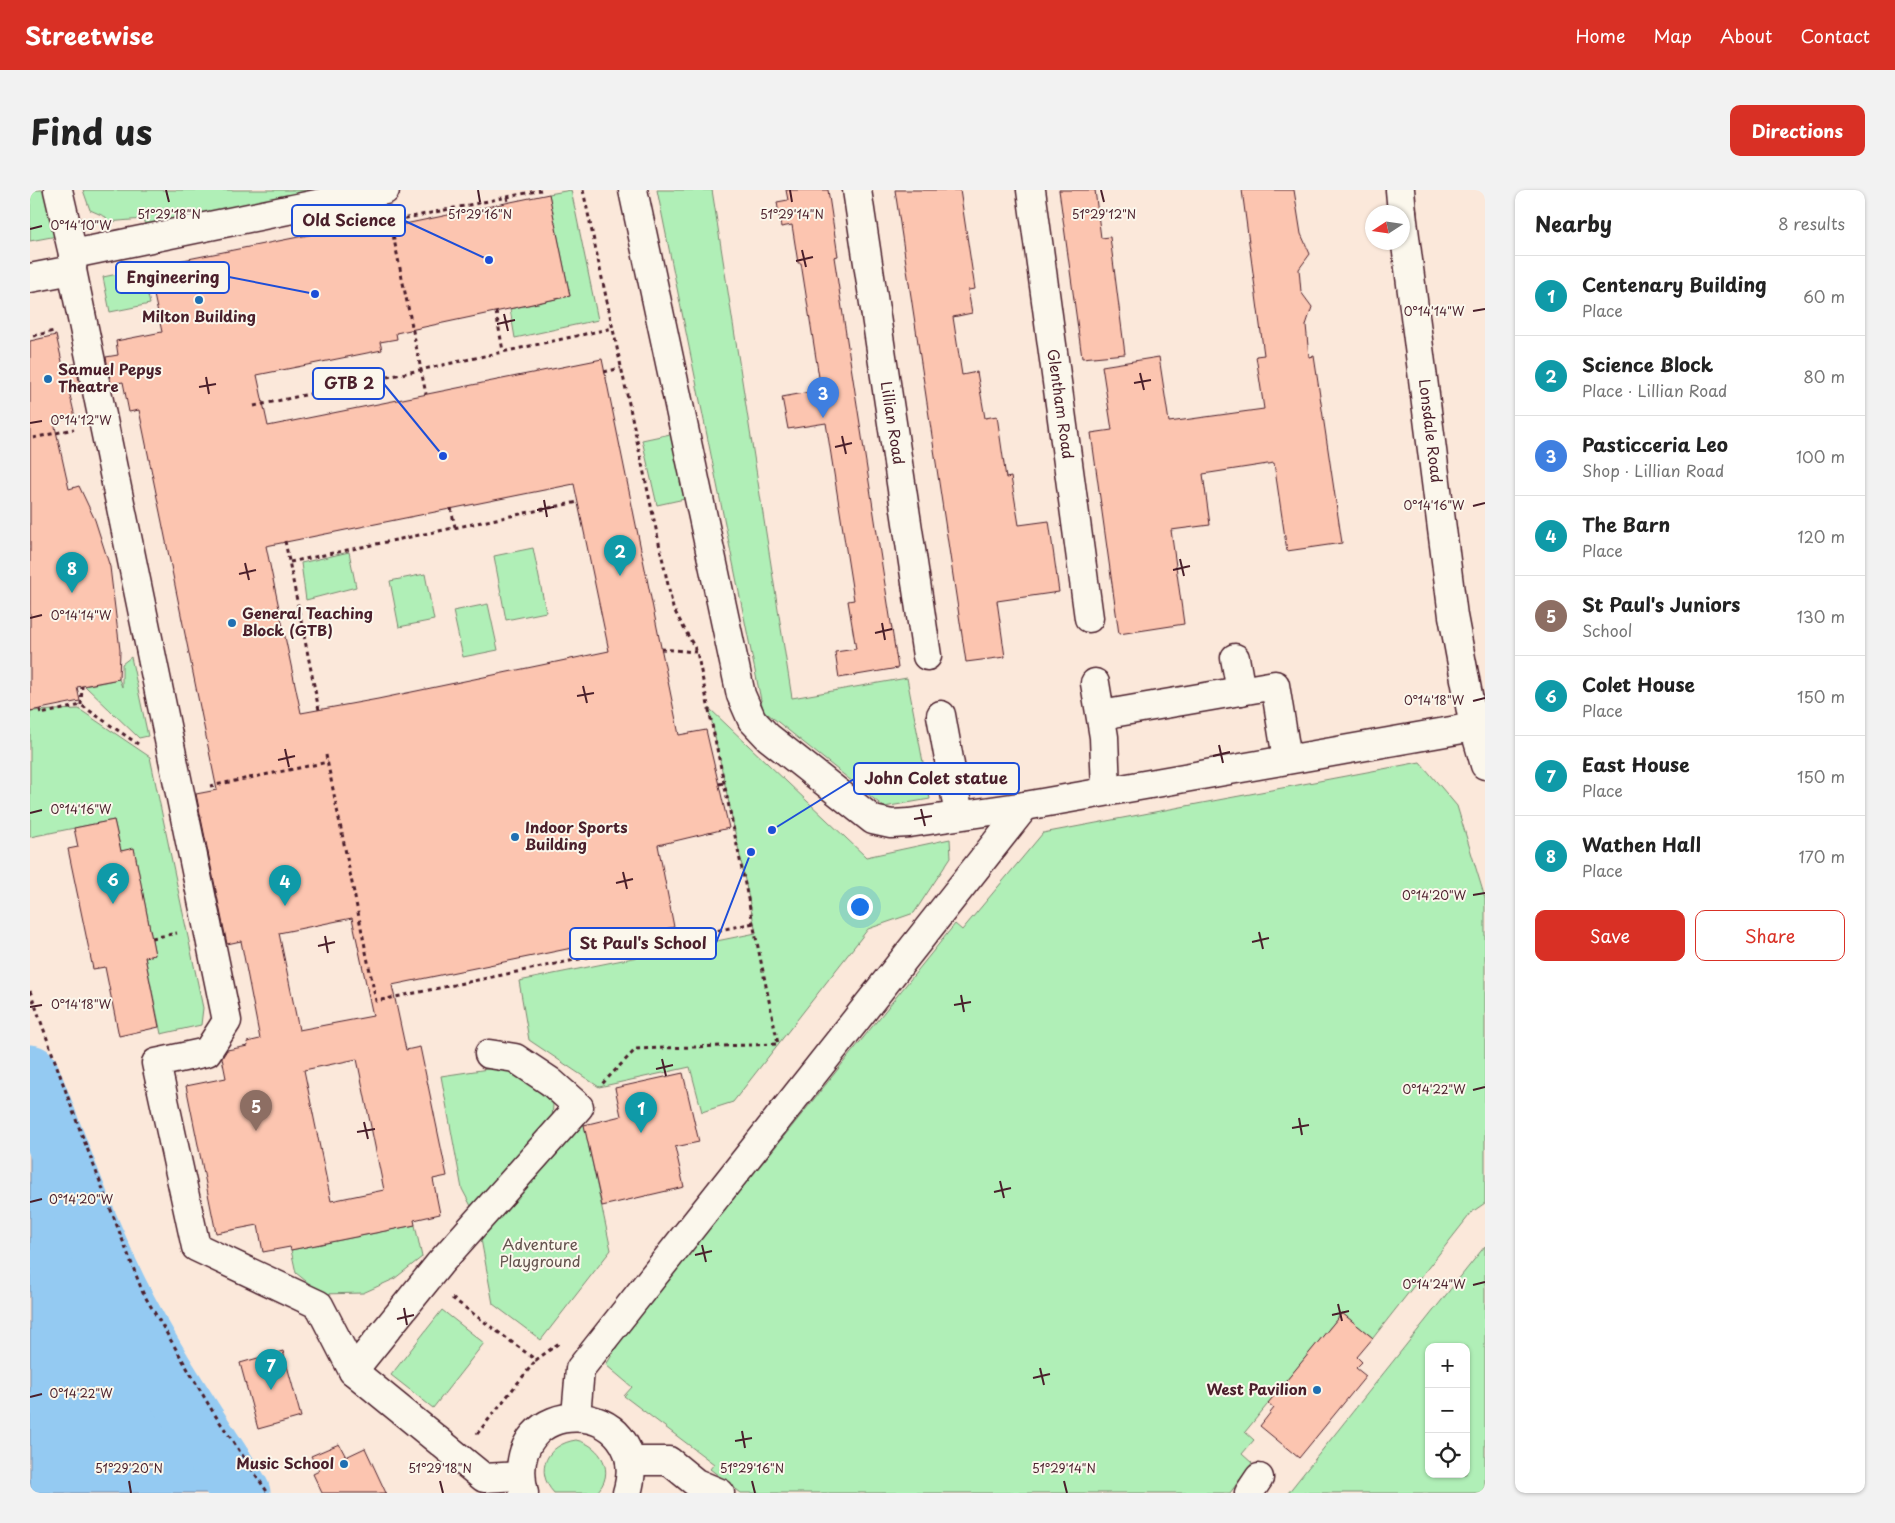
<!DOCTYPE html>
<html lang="en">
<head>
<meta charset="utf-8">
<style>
  body { margin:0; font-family:"Playpen Sans",sans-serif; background:#f2f2f2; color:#222 }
  .controls { position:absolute; right:15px; bottom:15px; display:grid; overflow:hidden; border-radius:10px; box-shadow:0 1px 4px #0004 }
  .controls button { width:45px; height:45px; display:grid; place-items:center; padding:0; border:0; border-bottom:1px solid #e0e0e0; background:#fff; color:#222; font:25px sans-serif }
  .compass { position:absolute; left:1335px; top:15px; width:45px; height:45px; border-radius:50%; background:#fff; box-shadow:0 1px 4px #0004; rotate:258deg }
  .you { position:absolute; left:829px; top:716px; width:18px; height:18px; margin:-12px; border:4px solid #fff; border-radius:50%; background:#1a73e8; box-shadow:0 0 0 8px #1a73e833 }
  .badge { display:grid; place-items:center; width:32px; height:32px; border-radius:50%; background:#d93025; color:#fff; font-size:16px; font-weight:700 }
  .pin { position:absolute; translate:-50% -41px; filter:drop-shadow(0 1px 2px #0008) }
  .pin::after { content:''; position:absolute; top:26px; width:18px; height:15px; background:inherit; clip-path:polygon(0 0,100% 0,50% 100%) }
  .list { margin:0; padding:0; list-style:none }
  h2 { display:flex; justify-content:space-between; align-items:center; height:65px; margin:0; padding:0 20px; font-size:21px }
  h2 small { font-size:16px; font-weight:400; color:#767676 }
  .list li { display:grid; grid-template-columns:32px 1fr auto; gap:15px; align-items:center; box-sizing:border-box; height:80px; padding:0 20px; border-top:1px solid #e0e0e0 }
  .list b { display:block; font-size:19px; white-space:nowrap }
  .list p { margin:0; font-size:16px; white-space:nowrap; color:#767676 }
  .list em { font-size:16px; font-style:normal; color:#767676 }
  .actions { display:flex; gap:10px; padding:15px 20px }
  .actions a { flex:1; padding:11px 0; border:1px solid #d93025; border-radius:10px; text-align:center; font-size:18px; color:#d93025 }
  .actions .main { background:#d93025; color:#fff }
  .icon { flex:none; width:28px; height:28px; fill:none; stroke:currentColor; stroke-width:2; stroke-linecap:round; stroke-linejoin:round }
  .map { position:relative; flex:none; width:1455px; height:1303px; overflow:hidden; border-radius:10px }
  header { display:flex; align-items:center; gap:30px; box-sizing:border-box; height:70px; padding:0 25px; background:#d93025; color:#fff }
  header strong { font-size:24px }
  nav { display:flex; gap:28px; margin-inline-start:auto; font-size:18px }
  .intro { display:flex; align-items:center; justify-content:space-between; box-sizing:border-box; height:120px; padding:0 30px }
  h1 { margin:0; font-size:35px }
  .button { padding:12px 22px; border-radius:10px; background:#d93025; color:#fff; font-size:18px; font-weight:700 }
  main { display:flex; gap:30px; padding:0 30px }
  aside { flex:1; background:#fff; border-radius:10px; box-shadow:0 1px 4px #0004 }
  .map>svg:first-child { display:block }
  .green { fill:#b0efb7; stroke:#7d8771; fill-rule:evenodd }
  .water { fill:#94caf2; stroke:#7686a2 }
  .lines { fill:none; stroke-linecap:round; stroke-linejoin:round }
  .shore { stroke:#68637b; stroke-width:1 }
  .river { stroke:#94caf2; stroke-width:59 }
  .building { fill:#fcc5b0; stroke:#4a1f2b; fill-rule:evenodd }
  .minor-casing { stroke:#4a1f2b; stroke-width:31 }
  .major-casing { stroke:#4a1f2b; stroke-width:31 }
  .path { stroke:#4a1f2b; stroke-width:3; stroke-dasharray:4 4; stroke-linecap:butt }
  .minor { stroke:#fbf7ec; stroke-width:28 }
  .major { stroke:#fbf7ec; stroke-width:28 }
  .ticks { fill:none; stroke:#4a1f2b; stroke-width:2 }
  .poi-dot { fill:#1f6fb2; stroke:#fbf7ec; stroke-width:2 }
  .labels { text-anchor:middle; stroke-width:4; stroke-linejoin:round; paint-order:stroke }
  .poi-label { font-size:15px; font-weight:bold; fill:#4a1f2b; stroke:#fbf7ec; text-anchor:start }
  .street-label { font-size:15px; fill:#4a1f2b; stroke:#fbf7ec }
  .park-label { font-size:15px; fill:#64534e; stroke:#fbf7ec }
  .ticks-label { font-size:12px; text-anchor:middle; fill:#4a1f2b; stroke:#fbf7ec; stroke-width:4; stroke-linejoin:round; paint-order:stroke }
  .leader { fill:none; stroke:#1d4ed8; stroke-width:2 }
  .callout-dot { fill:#1d4ed8; stroke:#fbf7ec; stroke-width:2 }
  .callout { fill:#fbf7ec; stroke:#1d4ed8; stroke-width:2 }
  .callout-label { font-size:16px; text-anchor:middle; font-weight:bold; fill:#4a1f2b }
</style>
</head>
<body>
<header>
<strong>Streetwise</strong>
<nav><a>Home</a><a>Map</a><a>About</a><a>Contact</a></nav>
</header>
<div class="intro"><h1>Find us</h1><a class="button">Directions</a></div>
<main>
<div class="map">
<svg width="1455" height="1303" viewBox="0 0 1455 1303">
  <rect width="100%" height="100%" fill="#fbe8da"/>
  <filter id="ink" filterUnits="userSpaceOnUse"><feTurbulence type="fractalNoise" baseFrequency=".02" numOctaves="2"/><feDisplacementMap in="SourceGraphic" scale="10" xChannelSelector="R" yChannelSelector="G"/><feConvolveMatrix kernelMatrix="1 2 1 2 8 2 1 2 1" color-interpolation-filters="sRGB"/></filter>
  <g filter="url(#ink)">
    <g class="green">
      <path d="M0,0H18L27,46L0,51Z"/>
      <path d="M53,0H284L115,35L113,29L77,32L76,27L60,20Z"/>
      <path d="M541,0L568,130L485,148L480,119L540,106L519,4Z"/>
      <path d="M627,0H682L762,508L877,488L900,609L854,617L733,520Z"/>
      <path d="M112,79L120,114L80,122L73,87Z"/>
      <path d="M645,243L659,308L627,315L612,250Z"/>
      <path d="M503,358L516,422L476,430L464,366Z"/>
      <path d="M319,362L326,397L276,410L271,373Z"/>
      <path d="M395,384L404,430L369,437L360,391Z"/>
      <path d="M458,414L468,460L433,467L423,421Z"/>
      <path d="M101,467L118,546L109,548L55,496L89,489L92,497V474Z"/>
      <path d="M679,518L836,667L920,649L921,667L884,723L838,739L703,912L672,922L660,877L569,897L499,850L489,791L726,743Z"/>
      <path d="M49,519L120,567L173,818L171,835L131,844L115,767L125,765L104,659L91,661L84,630L0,647V521Z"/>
      <path d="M1390,572L1427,616L1455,708V1013L1442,1022L1343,1148L1312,1123L1215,1242L1224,1250L1212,1264L1222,1273L1200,1303H711L680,1279L684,1274L594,1206L602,1197L576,1175L593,1146L925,734L932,740L1013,643Z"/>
      <path d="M458,879H478L485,881L523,914L522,931L441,1016L432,999L411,886Z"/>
      <path d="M554,934L581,1060L511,1150L463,1114L451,1049Z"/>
      <path d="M385,1035L392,1067L364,1089L333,1103L292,1104L266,1083L261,1060Z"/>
      <path d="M1455,1056V1303H1258ZM1399,1157H1436V1284H1399Z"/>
      <path d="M412,1120L454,1153L403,1218L361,1185Z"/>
      <path d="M546,1250C571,1255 587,1283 566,1303H524C503,1280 518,1254 546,1250Z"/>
    </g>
    <path class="water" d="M0,884C28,957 55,1032 89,1102C124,1172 169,1237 211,1303H0Z"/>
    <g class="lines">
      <g class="shore">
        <path d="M0,898C27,967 51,1039 85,1105C120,1174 163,1238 205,1303"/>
        <path d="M0,915C24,978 49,1048 80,1108C115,1175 157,1239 198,1303"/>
        <path d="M0,936L73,1110L126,1204L189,1303"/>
      </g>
      <path class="river" d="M0,884C28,957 55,1032 89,1102C124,1172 169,1237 211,1303"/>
    </g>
    <g class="building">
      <path d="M756,0H798L808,66L804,67L868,478L809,488L805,462L826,459L818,411L824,410L796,233L758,239L752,207L791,200L771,73H768L762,35L751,37L747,12L758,10Z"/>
      <path d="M865,0H930L945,99L938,100L942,123L923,127L932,185L947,182L955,228L967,226L976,288L981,287L989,335L1019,331L1029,402L967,411L975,467L936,472Z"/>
      <path d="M1029,0H1065L1071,48L1080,47L1095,164L1052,168Z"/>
      <path d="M1212,0H1264L1271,44L1280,64L1269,79L1271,102L1282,117L1276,135L1279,167L1284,166L1312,353L1257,361L1244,273L1173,284L1180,335L1141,340L1154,434L1089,444L1061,243L1082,240L1072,176L1129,167L1139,232L1234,219L1226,166L1234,165Z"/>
      <path d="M519,4L540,106L366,143L367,149L350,152L352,160L227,185L238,236L572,169L649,545L676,540L699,638L628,655L644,737L362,795L376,860L390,857L417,986L403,989L410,1024L384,1030L385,1035L261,1060L260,1057L233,1062L228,1035L186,1043L156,896L196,888L192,868L197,860L218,856L217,852L230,849L211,751L197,754L166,604L187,600L109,220L99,222L93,192L81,194L76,167L88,165L86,151L132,142L118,77L344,32L346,40ZM544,294L579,461L348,509L271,523L236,356ZM322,728L343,826L269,840L249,743ZM327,869L354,1000L301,1011L274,880Z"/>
      <path d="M26,145L33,176L45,174L51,199L39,201L45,227L24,232L39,299L49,296L65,330L80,377L90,460L89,489L47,497L50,511L0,521V151Z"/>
      <path d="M84,630L91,661L104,658L125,765L115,767L129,837L89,846L75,777L63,779L38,659L48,657L44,638Z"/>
      <path d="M653,883L669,952L645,957L654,997L572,1016L554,935L591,926L585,898Z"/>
      <path d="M1312,1123L1343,1148L1327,1167L1332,1172L1326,1178L1336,1186L1269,1268L1230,1236L1244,1218L1238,1213Z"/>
      <path d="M253,1161L271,1227L228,1239L210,1173Z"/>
      <path d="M309,1254L316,1267L335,1258L356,1303H292L283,1284L289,1281L281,1266Z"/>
    </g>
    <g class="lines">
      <g class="minor-casing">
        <g id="minor">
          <path d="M603,0L711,505L722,530L738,547L843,630L861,634L879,633L995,616L1444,537"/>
          <path d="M827,0L897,466"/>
          <path d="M1001,0L1059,428"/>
          <path d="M43,64L355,0"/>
          <path d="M42,80L197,831L177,862L126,873L166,1057L289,1115L323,1181L454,1288L490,1286"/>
          <path d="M0,88L42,80L43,64L28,0"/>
          <path d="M1205,468L1211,501"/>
          <path d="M1065,493L1074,547L1076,601"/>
          <path d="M911,525L929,625"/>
          <path d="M1071,525L1245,495L1257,569"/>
          <path d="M323,1181L410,1073L549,917L521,892L485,868L459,864"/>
          <path d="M546,1226L550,1179L995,616"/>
          <path d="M600,1271H639L666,1293L690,1303"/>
          <path d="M494,1303C469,1199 626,1206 597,1303"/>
          <path d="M1219,1303L1229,1288"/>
        </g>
      </g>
      <g class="major-casing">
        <g id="major">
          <path d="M1370,0L1372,22"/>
          <path d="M1372,23L1423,426L1444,537L1455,575"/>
        </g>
      </g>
      <g class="path">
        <path d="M553,0L643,418L667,462L748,854L606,859L571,895"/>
        <path d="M477,7L478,12"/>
        <path d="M360,30L396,204"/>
        <path d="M367,30L511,0"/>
        <path d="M466,122L473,161"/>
        <path d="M3,146L24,141"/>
        <path d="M574,182L591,178"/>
        <path d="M224,216L583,138"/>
        <path d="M3,248L44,239"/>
        <path d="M421,318L425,337"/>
        <path d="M255,351L289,520"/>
        <path d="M260,372L548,312"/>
        <path d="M631,459L666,462"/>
        <path d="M51,515L52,496"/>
        <path d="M10,519L11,524L51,515L108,554"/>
        <path d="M296,565L346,811L724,733"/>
        <path d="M689,594L694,593"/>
        <path d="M180,596L298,572"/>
        <path d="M122,748L147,743"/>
        <path d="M0,801L45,927L113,1103L183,1222L238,1303"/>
        <path d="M422,1108L506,1170L529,1153"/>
        <path d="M447,1244L506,1170"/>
      </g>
      <use href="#minor" class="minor"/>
      <use href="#major" class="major"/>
    </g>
  </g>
  <path class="ticks" d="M136,0L139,12M448,0L450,12M760,0L762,12M1071,0L1074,12M0,39L12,36M772,60L776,77M766,71L783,67M1443,121L1455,119M474,124L478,141M467,134L485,130M1110,183L1114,200M176,187L179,204M1104,193L1121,190M169,197L186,194M0,233L12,231M812,246L816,264M805,257L822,253M514,310L517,327M1443,316L1455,313M507,320L524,317M1150,369L1154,386M215,373L219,390M1143,380L1160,376M209,384L226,380M0,428L12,425M852,433L855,450M845,443L862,439M553,496L557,513M547,506L564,503M1443,511L1455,508M1189,555L1193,573M255,559L259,577M1183,566L1200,562M248,570L265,566M891,619L895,636M0,623L12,620M884,629L902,626M593,682L597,699M586,693L603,689M1443,705L1455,703M1229,742L1233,759M295,746L298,763M1222,752L1239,748M288,756L305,752M931,805L934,822M924,815L941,812M0,817L12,815M632,869L636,886M626,879L643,875M1443,900L1455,897M1269,928L1272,945M334,932L338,949M1262,938L1279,935M327,942L345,939M970,991L974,1008M964,1002L981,998M0,1012L12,1009M672,1055L676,1072M665,1065L682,1061M1443,1095L1455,1092M1308,1114L1312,1131M374,1118L377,1135M1302,1125L1319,1121M367,1129L384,1125M1010,1178L1014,1195M1003,1188L1020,1184M0,1207L12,1204M712,1241L715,1258M705,1251L722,1248M99,1291L101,1303M410,1291L413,1303M722,1291L725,1303M1034,1291L1037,1303"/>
  <g class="poi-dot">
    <circle cx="169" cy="110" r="5"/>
    <circle cx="18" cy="189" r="5"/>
    <circle cx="202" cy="433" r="5"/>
    <circle cx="485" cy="647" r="5"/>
    <circle cx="1287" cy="1200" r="5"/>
    <circle cx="314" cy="1274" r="5"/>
  </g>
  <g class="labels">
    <g class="poi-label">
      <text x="169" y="132" text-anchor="middle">Milton Building</text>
      <text x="28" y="185">Samuel Pepys<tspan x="28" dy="17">Theatre</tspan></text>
      <text x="212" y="429">General Teaching<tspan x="212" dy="17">Block (GTB)</tspan></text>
      <text x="495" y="643">Indoor Sports<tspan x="495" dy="17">Building</tspan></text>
      <text x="1277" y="1205" text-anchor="end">West Pavilion</text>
      <text x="304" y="1279" text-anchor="end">Music School</text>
    </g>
    <g class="street-label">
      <text transform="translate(1030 214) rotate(82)" y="5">Glentham Road</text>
      <text transform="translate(862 233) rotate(81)" y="5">Lillian Road</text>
      <text transform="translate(1400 241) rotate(83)" y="5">Lonsdale Road</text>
    </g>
    <g class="park-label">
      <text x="510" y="1060">Adventure<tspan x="510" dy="17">Playground</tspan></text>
    </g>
  </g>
  <g class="ticks-label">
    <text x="139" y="29">51°29'18"N</text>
    <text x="450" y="29">51°29'16"N</text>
    <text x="762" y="29">51°29'14"N</text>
    <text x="1074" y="29">51°29'12"N</text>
    <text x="51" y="40">0°14'10"W</text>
    <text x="1404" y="126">0°14'14"W</text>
    <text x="51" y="235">0°14'12"W</text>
    <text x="1404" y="320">0°14'16"W</text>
    <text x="51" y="430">0°14'14"W</text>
    <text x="1404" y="515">0°14'18"W</text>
    <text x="51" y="624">0°14'16"W</text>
    <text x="1404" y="710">0°14'20"W</text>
    <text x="51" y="819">0°14'18"W</text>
    <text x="1404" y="904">0°14'22"W</text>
    <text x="51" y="1014">0°14'20"W</text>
    <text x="1404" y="1099">0°14'24"W</text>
    <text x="51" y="1208">0°14'22"W</text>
    <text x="99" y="1283">51°29'20"N</text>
    <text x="410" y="1283">51°29'18"N</text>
    <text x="722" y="1283">51°29'16"N</text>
    <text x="1034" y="1283">51°29'14"N</text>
  </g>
  <path class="leader" d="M459 70L375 31M285 104L199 87M413 266L354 194M742 640L824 589M721 662L686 753"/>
  <g class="callout-dot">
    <circle cx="459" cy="70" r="5"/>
    <circle cx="285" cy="104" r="5"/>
    <circle cx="413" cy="266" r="5"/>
    <circle cx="742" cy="640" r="5"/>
    <circle cx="721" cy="662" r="5"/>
  </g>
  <g class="callout">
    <rect x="262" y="15" width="113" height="31" rx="5"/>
    <rect x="86" y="72" width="113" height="31" rx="5"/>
    <rect x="283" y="178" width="71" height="31" rx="5"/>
    <rect x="824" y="573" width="165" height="31" rx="5"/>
    <rect x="540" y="738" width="146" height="31" rx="5"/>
  </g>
  <g class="callout-label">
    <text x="319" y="36">Old Science</text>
    <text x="143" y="93">Engineering</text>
    <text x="319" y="199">GTB 2</text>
    <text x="906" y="594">John Colet statue</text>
    <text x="613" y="759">St Paul's School</text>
  </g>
</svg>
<div class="controls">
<button>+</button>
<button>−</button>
<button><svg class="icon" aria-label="locate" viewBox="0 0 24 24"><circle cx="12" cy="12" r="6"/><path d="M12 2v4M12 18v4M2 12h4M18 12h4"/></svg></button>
</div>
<svg class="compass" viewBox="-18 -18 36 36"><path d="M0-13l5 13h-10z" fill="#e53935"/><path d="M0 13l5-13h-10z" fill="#767676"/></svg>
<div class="you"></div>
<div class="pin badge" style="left:611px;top:943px;background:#0f9aa8">1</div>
<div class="pin badge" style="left:590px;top:386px;background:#0f9aa8">2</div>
<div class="pin badge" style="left:793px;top:228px;background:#3f7fe0">3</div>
<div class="pin badge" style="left:255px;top:716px;background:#0f9aa8">4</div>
<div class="pin badge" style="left:226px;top:941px;background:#8d6e63">5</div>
<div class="pin badge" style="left:83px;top:714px;background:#0f9aa8">6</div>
<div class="pin badge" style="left:241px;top:1200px;background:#0f9aa8">7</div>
<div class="pin badge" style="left:42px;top:403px;background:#0f9aa8">8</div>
</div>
<aside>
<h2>Nearby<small>8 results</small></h2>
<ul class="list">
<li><span class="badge" style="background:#0f9aa8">1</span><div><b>Centenary Building</b><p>Place</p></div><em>60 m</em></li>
<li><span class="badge" style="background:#0f9aa8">2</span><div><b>Science Block</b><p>Place · Lillian Road</p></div><em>80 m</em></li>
<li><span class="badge" style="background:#3f7fe0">3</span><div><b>Pasticceria Leo</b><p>Shop · Lillian Road</p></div><em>100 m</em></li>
<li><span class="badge" style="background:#0f9aa8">4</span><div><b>The Barn</b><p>Place</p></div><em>120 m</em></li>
<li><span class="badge" style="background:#8d6e63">5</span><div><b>St Paul's Juniors</b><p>School</p></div><em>130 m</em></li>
<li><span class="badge" style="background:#0f9aa8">6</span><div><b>Colet House</b><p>Place</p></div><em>150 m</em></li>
<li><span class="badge" style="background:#0f9aa8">7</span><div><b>East House</b><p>Place</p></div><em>150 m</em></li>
<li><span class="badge" style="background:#0f9aa8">8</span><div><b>Wathen Hall</b><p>Place</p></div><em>170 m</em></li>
</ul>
<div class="actions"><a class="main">Save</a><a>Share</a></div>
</aside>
</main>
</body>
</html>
